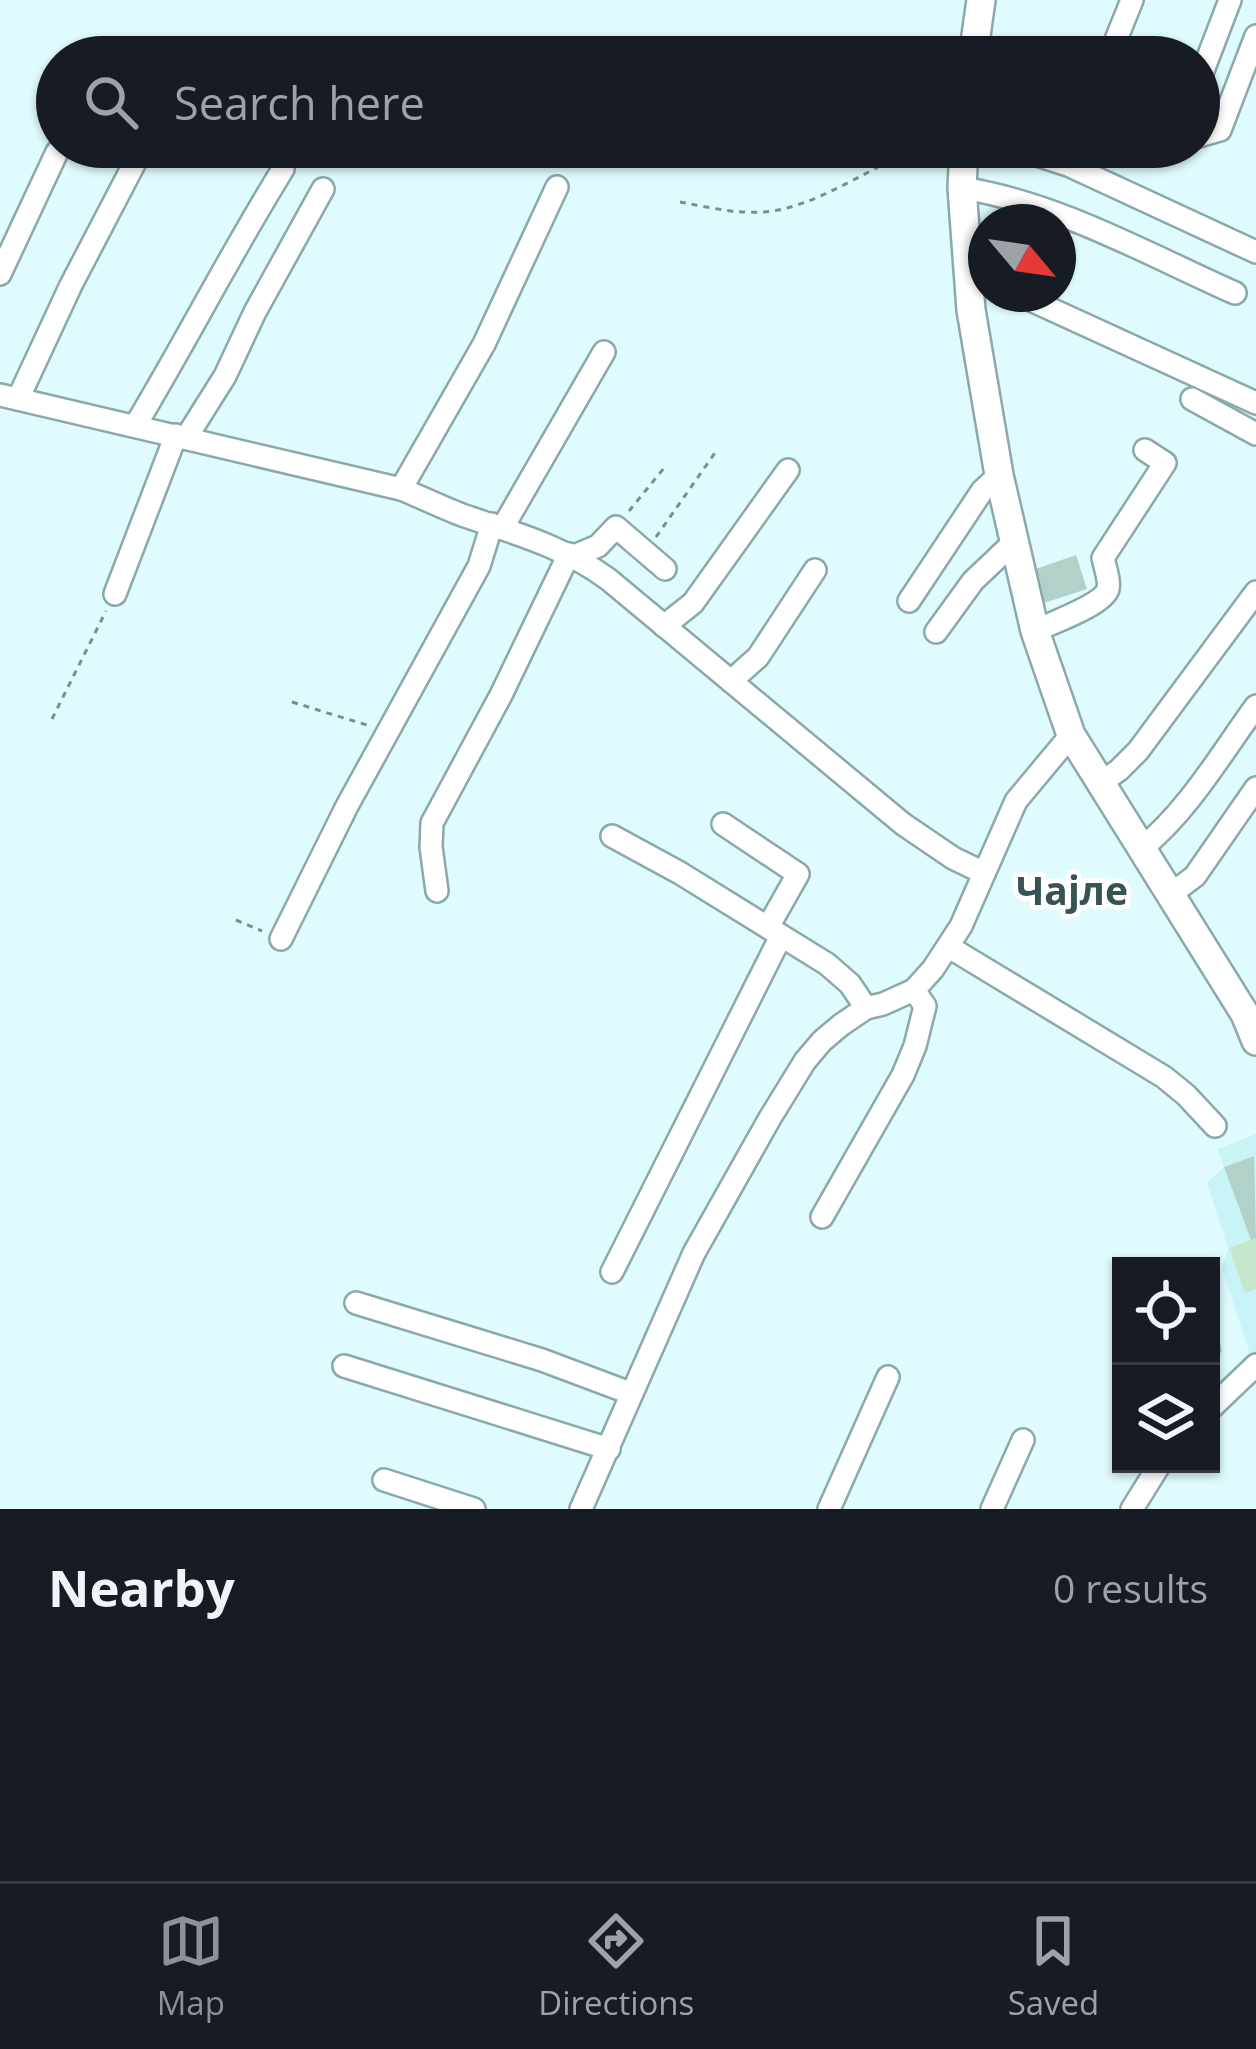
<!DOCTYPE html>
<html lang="en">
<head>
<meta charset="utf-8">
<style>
  body { margin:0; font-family:"Open Sans",sans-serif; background:#20242c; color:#f1f3f6 }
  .controls { position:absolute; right:36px; bottom:36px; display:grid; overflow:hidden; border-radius:0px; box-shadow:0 3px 9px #0004 }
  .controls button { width:108px; height:108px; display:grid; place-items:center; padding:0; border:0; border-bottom:3px solid #363941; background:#171b24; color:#f1f3f6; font:60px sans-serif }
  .compass { position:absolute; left:968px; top:204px; width:108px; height:108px; border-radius:50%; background:#171b24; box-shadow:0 3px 9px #0004; rotate:119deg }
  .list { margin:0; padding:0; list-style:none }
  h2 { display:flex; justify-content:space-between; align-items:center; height:156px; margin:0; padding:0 48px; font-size:51px }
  h2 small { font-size:39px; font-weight:400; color:#9ea1a6 }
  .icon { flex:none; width:66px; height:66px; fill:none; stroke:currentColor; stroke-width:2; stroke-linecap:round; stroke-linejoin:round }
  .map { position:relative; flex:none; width:1256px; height:1509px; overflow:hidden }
  .search { position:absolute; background:#171b24; box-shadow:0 3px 9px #0004; left:36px; right:36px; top:36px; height:132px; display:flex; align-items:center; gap:30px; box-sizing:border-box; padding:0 42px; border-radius:66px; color:#9ea1a6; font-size:45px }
  .sheet { height:372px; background:#171b24 }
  nav { display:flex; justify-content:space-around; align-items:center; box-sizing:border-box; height:168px; border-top:3px solid #363941; background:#171b24; font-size:33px; color:#9ea1a6 }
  nav a { display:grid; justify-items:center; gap:6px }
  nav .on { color:#8c9099 }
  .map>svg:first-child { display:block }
  .built { fill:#c8f4f8 }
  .green { fill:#c5e7cc }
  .building { fill:#b2d2c9 }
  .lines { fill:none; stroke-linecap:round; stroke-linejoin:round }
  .minor-casing { stroke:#89a9ab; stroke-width:26 }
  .major-casing { stroke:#89a9ab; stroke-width:32 }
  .path { stroke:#7b8e90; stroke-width:3; stroke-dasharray:6 6; stroke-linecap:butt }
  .minor { stroke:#fff; stroke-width:21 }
  .major { stroke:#fff; stroke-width:27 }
  .labels { text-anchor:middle; stroke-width:10; stroke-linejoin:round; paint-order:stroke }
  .quarter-label { font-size:39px; font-weight:bold; fill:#365456; stroke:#fff }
</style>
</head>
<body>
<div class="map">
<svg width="1256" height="1509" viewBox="0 0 1256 1509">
  <rect width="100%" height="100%" fill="#e0fbfd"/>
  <path class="built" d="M1256,1134V1365L1254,1366L1222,1269L1228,1248L1207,1183L1224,1167L1218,1149Z"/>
  <path class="green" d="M1256,1238V1289L1245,1293L1229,1248Z"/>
  <g class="building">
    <path d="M1076,555L1087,589L1038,605L1027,572Z"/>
    <path d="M1254,1156L1256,1238L1251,1240L1224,1167Z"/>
    <path d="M1211,1313L1215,1315L1222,1352L1211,1359Z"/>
  </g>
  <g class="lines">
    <g class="minor-casing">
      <g id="minor">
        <path d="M1109,57L1132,0"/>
        <path d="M1199,81L1230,0"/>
        <path d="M1199,136L1220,130L1256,36"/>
        <path d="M1012,147L1068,165L1256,252"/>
        <path d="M962,188C1058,203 1147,254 1235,293"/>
        <path d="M0,274L57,152"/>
        <path d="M1018,294L1256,403"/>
        <path d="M0,395L401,489C421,497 441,507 462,515C514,533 563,546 608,579L903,824L953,858L984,873"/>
        <path d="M18,399L71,285L143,147"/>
        <path d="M1192,399L1256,434"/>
        <path d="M135,426C186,341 231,253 283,169"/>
        <path d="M186,438L225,376L255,312L323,189"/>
        <path d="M401,489L484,344L557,187"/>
        <path d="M503,527L604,352"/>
        <path d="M574,556L598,546L616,527L665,569"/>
        <path d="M115,594L176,435"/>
        <path d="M909,601L982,491L999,475"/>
        <path d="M664,626L693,603L788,470"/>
        <path d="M1035,631C1051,623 1103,605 1108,589C1110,581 1105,567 1103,558L1165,463L1145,450"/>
        <path d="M936,632L973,581L1013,543"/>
        <path d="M731,681L758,657L815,570"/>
        <path d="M1099,784L1119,770L1138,751L1256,592"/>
        <path d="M723,824L798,874L768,927"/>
        <path d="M612,836L680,873L827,964L850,984L866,1008"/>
        <path d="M1142,848C1188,811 1221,754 1256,706"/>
        <path d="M437,891L431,847L432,823L501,695L569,554"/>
        <path d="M1170,895L1195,876L1256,788"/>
        <path d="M281,939L347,806L479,566L492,524"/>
        <path d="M949,947L1164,1077L1186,1095L1215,1126"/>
        <path d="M822,1217L903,1075L915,1046L925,1006L914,990"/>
        <path d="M612,1272L781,936"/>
        <path d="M356,1303L542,1360L630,1393"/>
        <path d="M344,1366L609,1449"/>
        <path d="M1211,1408L1256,1365"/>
        <path d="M384,1480L474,1509"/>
        <path d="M581,1509L694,1253L770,1118L805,1061L822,1041L841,1025L866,1008L883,1004L914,990L933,969L961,926L1016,801L1071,735"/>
        <path d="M829,1509L888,1377"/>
        <path d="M992,1509L1023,1440"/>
        <path d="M1132,1509L1160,1464"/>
      </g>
    </g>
    <g class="major-casing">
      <g id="major">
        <path d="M973,57L981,0"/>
        <path d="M964,147L962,188L971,310L999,475L1035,631L1071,735L1245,1014L1256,1041"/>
      </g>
    </g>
    <g class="path">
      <path d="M680,202C707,207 736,214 764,212C817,208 872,165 922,147"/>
      <path d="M629,511L664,468"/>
      <path d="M656,537L717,450"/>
      <path d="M292,702L370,726"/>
      <path d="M52,719L106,611"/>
      <path d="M236,920L262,931"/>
    </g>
    <use href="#minor" class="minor"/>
    <use href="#major" class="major"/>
  </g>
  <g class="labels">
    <g class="quarter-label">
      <text x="1072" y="905">Чајле</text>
    </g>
  </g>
</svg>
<div class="controls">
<button><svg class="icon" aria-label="locate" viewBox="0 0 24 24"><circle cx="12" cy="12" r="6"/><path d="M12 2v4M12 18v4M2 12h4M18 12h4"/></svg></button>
<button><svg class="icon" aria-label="layers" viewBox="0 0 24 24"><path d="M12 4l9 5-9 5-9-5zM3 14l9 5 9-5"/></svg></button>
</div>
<svg class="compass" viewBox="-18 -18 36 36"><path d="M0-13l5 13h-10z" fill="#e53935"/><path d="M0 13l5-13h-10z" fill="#9ea1a6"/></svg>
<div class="search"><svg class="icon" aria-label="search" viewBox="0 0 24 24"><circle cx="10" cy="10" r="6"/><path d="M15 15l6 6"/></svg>Search here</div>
</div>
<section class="sheet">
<h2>Nearby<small>0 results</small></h2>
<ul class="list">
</ul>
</section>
<nav>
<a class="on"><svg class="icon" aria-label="map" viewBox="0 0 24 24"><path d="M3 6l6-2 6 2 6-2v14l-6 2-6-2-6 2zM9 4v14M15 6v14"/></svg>Map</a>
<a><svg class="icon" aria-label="directions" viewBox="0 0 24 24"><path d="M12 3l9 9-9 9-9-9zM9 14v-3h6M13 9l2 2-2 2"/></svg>Directions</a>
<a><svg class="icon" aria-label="saved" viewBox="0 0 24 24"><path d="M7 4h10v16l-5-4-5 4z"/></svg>Saved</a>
</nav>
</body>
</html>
